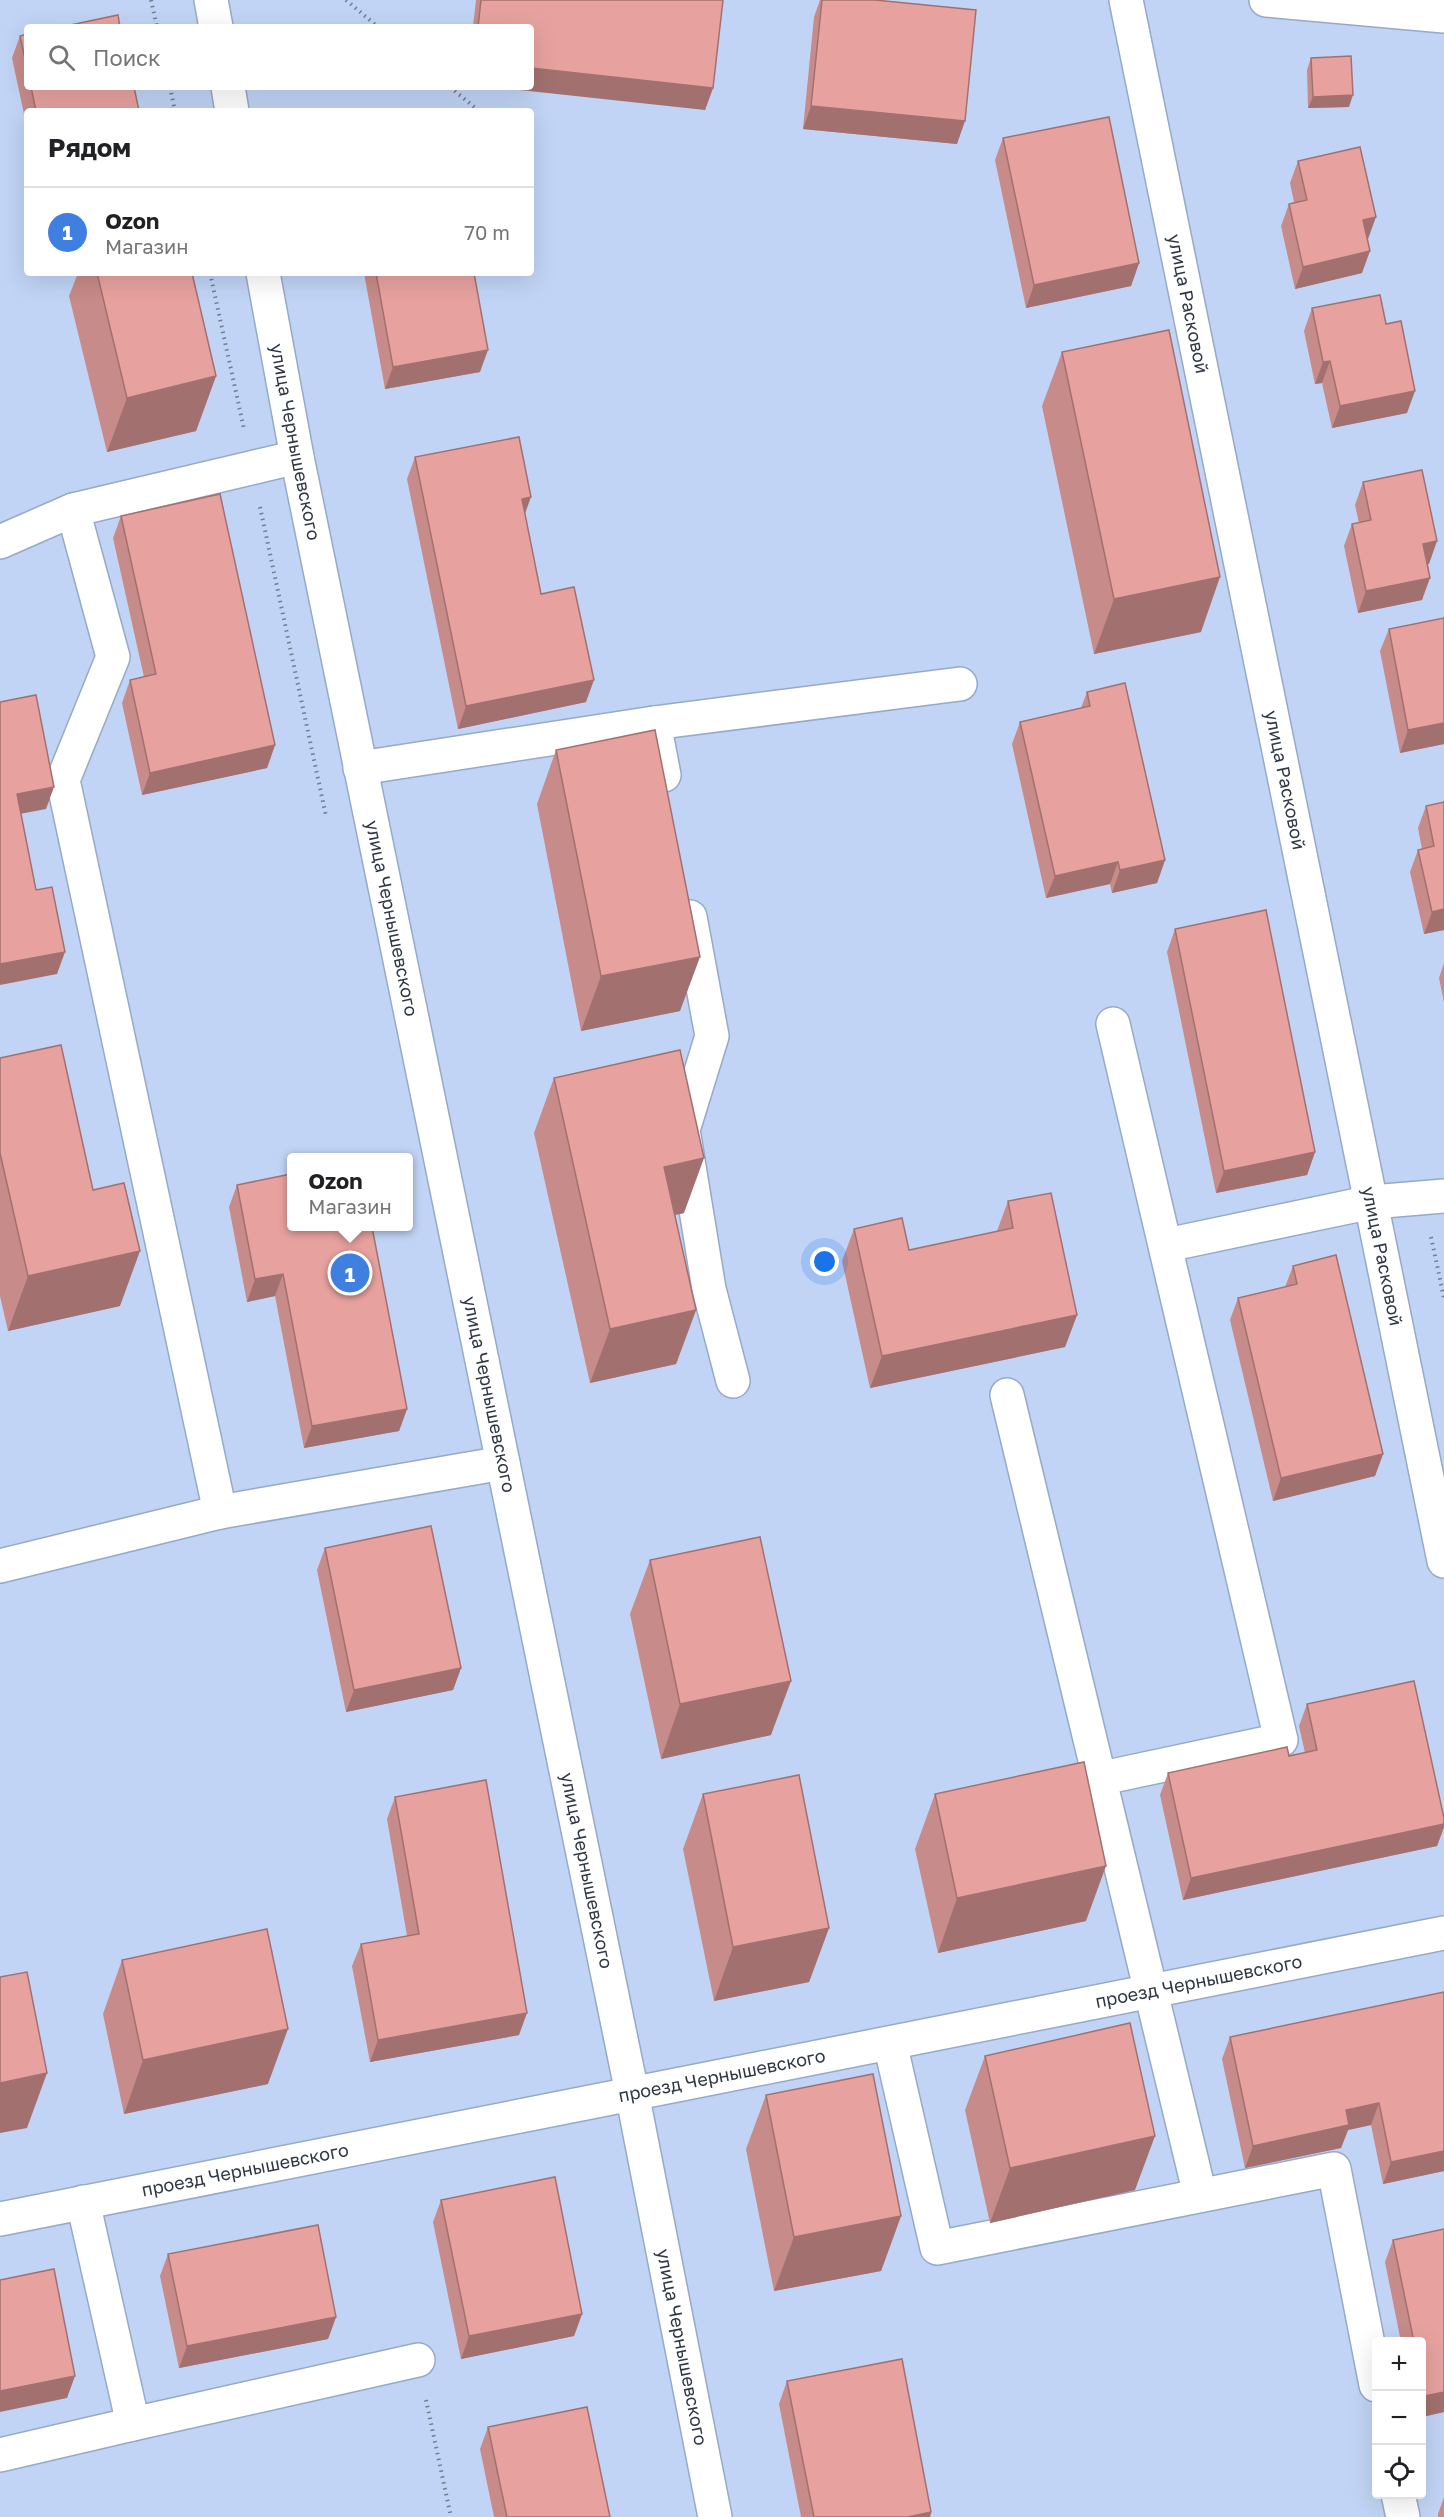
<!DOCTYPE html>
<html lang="ru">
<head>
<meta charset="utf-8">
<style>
  body { margin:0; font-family:"Golos Text",sans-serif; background:#f6f6f6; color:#202124 }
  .controls { position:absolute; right:18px; bottom:18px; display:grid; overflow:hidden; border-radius:6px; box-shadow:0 6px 24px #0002 }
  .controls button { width:54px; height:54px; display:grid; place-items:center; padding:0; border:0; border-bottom:2px solid #e0e0e0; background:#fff; color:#202124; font:30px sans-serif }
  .you { position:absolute; left:825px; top:1262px; width:21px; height:21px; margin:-15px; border:4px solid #fff; border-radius:50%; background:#1a73e8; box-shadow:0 0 0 9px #1a73e833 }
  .badge { display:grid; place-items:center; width:39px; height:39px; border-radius:50%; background:#0b8043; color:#fff; font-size:20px; font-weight:700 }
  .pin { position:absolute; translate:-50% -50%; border:3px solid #fff; box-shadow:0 2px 6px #0006 }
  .popup { position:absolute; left:287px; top:1153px; width:126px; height:78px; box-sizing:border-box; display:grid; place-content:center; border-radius:6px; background:#fff; filter:drop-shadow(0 2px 4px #0005); font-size:20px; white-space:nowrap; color:#757577 }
  .popup b { font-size:22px; color:#202124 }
  .popup::after { content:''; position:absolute; left:50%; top:100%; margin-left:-12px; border:12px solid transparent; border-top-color:#fff }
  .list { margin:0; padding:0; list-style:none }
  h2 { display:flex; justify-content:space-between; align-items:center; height:78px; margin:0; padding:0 24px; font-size:26px }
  h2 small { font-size:20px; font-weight:400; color:#757577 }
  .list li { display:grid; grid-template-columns:39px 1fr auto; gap:18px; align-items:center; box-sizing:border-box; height:90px; padding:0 24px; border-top:2px solid #e0e0e0 }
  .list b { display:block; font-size:22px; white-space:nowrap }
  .list p { margin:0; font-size:20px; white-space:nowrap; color:#757577 }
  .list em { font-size:20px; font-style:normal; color:#757577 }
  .icon { flex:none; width:33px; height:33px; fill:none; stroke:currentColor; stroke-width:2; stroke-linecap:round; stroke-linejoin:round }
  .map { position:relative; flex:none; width:1444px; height:2517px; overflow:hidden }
  .search { position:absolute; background:#fff; box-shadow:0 6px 24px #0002; left:24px; top:24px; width:510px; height:66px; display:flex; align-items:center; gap:15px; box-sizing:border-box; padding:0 21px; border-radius:6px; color:#757577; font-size:22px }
  .panel { position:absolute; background:#fff; box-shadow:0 6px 24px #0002; left:24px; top:108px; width:510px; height:168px; border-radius:6px }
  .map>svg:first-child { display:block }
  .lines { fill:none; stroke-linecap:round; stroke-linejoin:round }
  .minor-casing { stroke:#96a9c8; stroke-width:36 }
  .path { stroke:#717e94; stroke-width:4; stroke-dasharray:1.5 4.5; stroke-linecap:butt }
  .minor { stroke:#fff; stroke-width:33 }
  .wall { fill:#c78b89 }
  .shaded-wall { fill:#a2716f }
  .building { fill:#e7a29f; stroke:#a2716f; stroke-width:1.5 }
  .labels { text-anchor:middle; stroke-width:5; stroke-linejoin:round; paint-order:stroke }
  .street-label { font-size:18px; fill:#2f3744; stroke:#c1d4f5 }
</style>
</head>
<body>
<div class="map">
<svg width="1444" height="2517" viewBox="0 0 1444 2517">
  <rect width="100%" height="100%" fill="#c1d4f5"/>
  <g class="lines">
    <g class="minor-casing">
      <g id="minor">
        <path d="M211,0L216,27"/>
        <path id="s1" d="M1126,0L1444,1561"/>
        <path d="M1266,0L1444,16"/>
        <path d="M228,87L232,111"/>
        <path id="s2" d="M263,273L297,457L632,2093L715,2517"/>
        <path d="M0,542L73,510"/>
        <path d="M654,723L960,684"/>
        <path d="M360,768L654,723L664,775"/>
        <path d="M690,917L712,1036L683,1130L709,1289L733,1381"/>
        <path d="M1167,1245L1372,1202L1444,1196"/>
        <path d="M1007,1395C1069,1662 1138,1928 1200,2195"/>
        <path d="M220,1512L63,780L113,657L73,510L297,457"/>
        <path d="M0,1566L220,1512L503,1463"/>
        <path d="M1098,1779L1281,1740L1113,1024"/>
        <path d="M890,2043L937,2248L1334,2169L1376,2385"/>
        <path id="s3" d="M0,2219C481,2123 963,2029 1444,1933"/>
        <path d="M133,2424L418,2360"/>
        <path d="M0,2455L133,2424L83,2202"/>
        <path d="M1398,2494L1403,2517"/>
      </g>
    </g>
    <g class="path">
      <path d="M151,0L157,27"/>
      <path d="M346,0L378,27"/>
      <path d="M170,87L175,111"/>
      <path d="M450,87L479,111"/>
      <path d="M210,273L244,429"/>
      <path d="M260,507L326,816"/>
      <path d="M1431,1237L1444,1298"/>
      <path d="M426,2400L451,2517"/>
    </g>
    <use href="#minor" class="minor"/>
  </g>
  <g class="wall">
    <path d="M476,0H723L713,88L705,110L531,27H473Z"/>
    <path d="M820,0H875L957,144L803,129L814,17Z"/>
    <path d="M27,34V87H134L139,111H27V128L12,58L20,36Z"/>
    <path d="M1311,58L1349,107L1308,108L1307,70Z"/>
    <path d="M1003,138L1139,263L1131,286L1026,308L995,160Z"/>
    <path d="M1298,161L1368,239L1362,273L1295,289L1281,226L1289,204L1294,202L1290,183Z"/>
    <path d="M78,273H192L216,376L196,431L107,452L69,296Z"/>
    <path d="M364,273H474L480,372L385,389Z"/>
    <path d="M1312,308L1386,324L1407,413L1332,428L1322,383L1315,384L1304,331Z"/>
    <path d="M1062,352L1201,632L1094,654L1042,406Z"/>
    <path d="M415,457L525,515L541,594L586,702L458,729L407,479Z"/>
    <path d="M1363,482L1429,564H1427L1422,600L1358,613L1344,546L1352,524L1359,523L1355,505Z"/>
    <path d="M121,516L275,745L267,768L142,795L122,703L130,680L144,677L113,538Z"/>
    <path d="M1444,618V744L1400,753L1380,651L1389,629Z"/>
    <path d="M1087,692L1165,860L1157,883L1112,893L1110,884L1046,898L1012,744L1020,722L1081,708Z"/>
    <path d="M556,750L680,1011L581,1031L537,804Z"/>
    <path d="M1444,802V930L1424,934L1410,872L1418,850L1422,849L1418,828L1426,806Z"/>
    <path d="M1175,929L1315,1152L1307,1175L1216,1193L1167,952Z"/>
    <path d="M1444,963V1002L1439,978Z"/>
    <path d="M0,1058L120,1306L8,1331L0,1296Z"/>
    <path d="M554,1078L684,1213L675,1215L696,1310L676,1364L590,1383L534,1133Z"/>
    <path d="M237,1185L407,1409L399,1431L304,1448L275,1296L247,1302L229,1207Z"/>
    <path d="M1008,1201L1077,1315L1065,1347L870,1388L842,1261L854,1229L909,1250L997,1231Z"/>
    <path d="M1293,1266L1383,1454L1375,1476L1273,1501L1230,1320L1238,1298L1285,1287Z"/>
    <path d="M325,1548L461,1668L453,1690L346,1712L317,1570Z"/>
    <path d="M650,1560L771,1735L661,1759L630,1614Z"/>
    <path d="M1307,1704L1444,1818V1827L1437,1846L1183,1900L1160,1795L1168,1773L1305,1753L1299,1726Z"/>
    <path d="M703,1794L829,1928L809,1982L714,2001L683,1849Z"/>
    <path d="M935,1794L1086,1921L938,1953L915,1849Z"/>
    <path d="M395,1797L519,2035L370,2062L352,1966L361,1944L407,1936L387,1819Z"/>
    <path d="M122,1960L268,2084L124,2114L103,2014Z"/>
    <path d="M1444,1992V2171L1383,2184L1371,2125L1348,2130L1341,2148L1245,2168L1222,2059L1230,2037Z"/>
    <path d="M985,2056L1135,2190L990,2223L965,2110Z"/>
    <path d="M766,2095L901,2216L881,2271L774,2291L746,2149Z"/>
    <path d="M441,2200L582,2314L574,2336L461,2359L433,2222Z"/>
    <path d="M1393,2240L1444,2412L1422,2417V2342H1401L1385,2262Z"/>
    <path d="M168,2254L336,2317L328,2339L179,2368L160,2276Z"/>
    <path d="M787,2381L931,2512L930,2517H801L779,2404Z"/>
    <path d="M488,2427L610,2517H494L480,2449Z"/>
    <path d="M1444,2497V2517H1438V2514Z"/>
  </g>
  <g class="shaded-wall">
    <path d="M531,68L713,88L705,110L492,87H531Z"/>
    <path d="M1353,95L1349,107L1308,108L1313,97Z"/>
    <path d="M811,106L965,121L957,144L803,129Z"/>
    <path d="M1376,217L1368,239L1355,242L1363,220Z"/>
    <path d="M1370,251L1362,273L1295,289L1303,267Z"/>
    <path d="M1139,263L1131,286L1026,308L1034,285Z"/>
    <path d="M488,350L480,372L385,389L393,367Z"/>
    <path d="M1330,361L1322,383L1315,384L1323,362Z"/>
    <path d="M216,376L196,431L107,452L127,398Z"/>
    <path d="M1415,391L1407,413L1332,428L1340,406Z"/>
    <path d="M531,497L523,519L522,499Z"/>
    <path d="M1437,541L1429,564L1415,566L1423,544Z"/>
    <path d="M1220,577L1201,632L1094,654L1114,599Z"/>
    <path d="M1430,578L1422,600L1358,613L1366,591Z"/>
    <path d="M594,680L586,702L458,729L466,706Z"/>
    <path d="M1444,723V744L1400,753L1408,730Z"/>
    <path d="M275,745L267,768L142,795L150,773Z"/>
    <path d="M54,787L46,809L9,816L17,794Z"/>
    <path d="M1165,860L1157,883L1112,893L1120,870Z"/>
    <path d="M1118,862L1110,884L1046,898L1055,876Z"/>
    <path d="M1444,909V930L1424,934L1432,912Z"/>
    <path d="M65,952L57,974L0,985V964Z"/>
    <path d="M700,957L680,1011L581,1031L601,976Z"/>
    <path d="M1315,1152L1307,1175L1216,1193L1224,1171Z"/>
    <path d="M704,1158L684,1213L645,1221L664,1167Z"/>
    <path d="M140,1251L120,1306L8,1331L28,1276Z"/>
    <path d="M283,1274L275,1296L247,1302L255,1279Z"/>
    <path d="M696,1310L676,1364L590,1383L610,1329Z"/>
    <path d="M1077,1315L1065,1347L870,1388L882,1356Z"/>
    <path d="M407,1409L399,1431L304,1448L312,1426Z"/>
    <path d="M1383,1454L1375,1476L1273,1501L1281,1478Z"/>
    <path d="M461,1668L453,1690L346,1712L354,1690Z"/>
    <path d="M791,1681L771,1735L661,1759L680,1704Z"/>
    <path d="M1444,1824V1827L1437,1846L1183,1900L1191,1878Z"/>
    <path d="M1106,1866L1086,1921L938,1953L957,1898Z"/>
    <path d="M829,1928L809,1982L714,2001L733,1947Z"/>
    <path d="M527,2013L519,2035L370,2062L378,2040Z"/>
    <path d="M288,2029L268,2084L124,2114L143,2060Z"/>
    <path d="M47,2073L27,2128L0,2133V2083Z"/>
    <path d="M1379,2103L1371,2125L1348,2130L1341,2148L1245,2168L1253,2146L1346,2110Z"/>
    <path d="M1155,2136L1135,2190L990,2223L1010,2168Z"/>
    <path d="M1444,2151V2171L1383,2184L1391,2162Z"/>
    <path d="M901,2216L881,2271L774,2291L794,2237Z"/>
    <path d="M582,2314L574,2336L461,2359L469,2336Z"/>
    <path d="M336,2317L328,2339L179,2368L187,2346Z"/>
    <path d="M75,2376L67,2398L0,2412V2391Z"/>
    <path d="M1444,2392V2412L1422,2417V2405L1425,2396Z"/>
    <path d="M931,2512L930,2517H908Z"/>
  </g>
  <g class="building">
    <path d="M481,0H723L713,88L531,68V27H478Z"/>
    <path d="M822,0H875L976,10L965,121L811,106Z"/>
    <path d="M118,15L120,27H61Z"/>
    <path d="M27,34V68L20,36Z"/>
    <path d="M1351,56L1353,95L1313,97L1311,58Z"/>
    <path d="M31,87H134L139,111H36Z"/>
    <path d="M1109,117L1139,263L1034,285L1003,138Z"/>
    <path d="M1360,147L1376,217L1363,220L1370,251L1303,267L1289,204L1307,200L1298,161Z"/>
    <path d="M97,273H192L216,376L127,398Z"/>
    <path d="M376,273H474L488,350L393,367Z"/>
    <path d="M1380,295L1386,324L1401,321L1415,391L1340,406L1330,361L1323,362L1312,308Z"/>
    <path d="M1169,330L1220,577L1114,599L1062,352Z"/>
    <path d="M519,437L531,497L522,499L541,594L574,587L594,680L466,706L415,457Z"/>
    <path d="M1422,470L1437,541L1423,544L1430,578L1366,591L1352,524L1371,520L1363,482Z"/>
    <path d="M220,494L275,745L150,773L130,680L156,674L121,516Z"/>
    <path d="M1444,618V723L1408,730L1389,629Z"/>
    <path d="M1125,683L1165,860L1120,870L1118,862L1055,876L1020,722L1090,706L1087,692Z"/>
    <path d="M36,695L54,787L17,794L36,890L52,887L65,952L0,964V702Z"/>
    <path d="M655,730L700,957L601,976L556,750Z"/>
    <path d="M1444,802V909L1432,912L1418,850L1434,846L1426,806Z"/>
    <path d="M1266,910L1315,1152L1224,1171L1175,929Z"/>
    <path d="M61,1045L93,1190L124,1183L140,1251L28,1276L0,1153V1058Z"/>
    <path d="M680,1050L704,1158L664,1167L696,1310L610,1329L554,1078Z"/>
    <path d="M291,1174V1227H372L407,1409L312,1426L283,1274L255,1279L237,1185Z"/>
    <path d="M1051,1193L1077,1315L882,1356L854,1229L902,1218L909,1250L1013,1228L1008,1201Z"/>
    <path d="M1336,1255L1383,1454L1281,1478L1238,1298L1297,1284L1293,1266Z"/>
    <path d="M431,1526L461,1668L354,1690L325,1548Z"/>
    <path d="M760,1537L791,1681L680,1704L650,1560Z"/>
    <path d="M1414,1681L1444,1818V1824L1191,1878L1168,1773L1287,1747L1289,1756L1317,1750L1307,1704Z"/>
    <path d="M1084,1762L1106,1866L957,1898L935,1794Z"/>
    <path d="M799,1775L829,1928L733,1947L703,1794Z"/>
    <path d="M486,1780L527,2013L378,2040L361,1944L419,1934L395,1797Z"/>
    <path d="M267,1929L288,2029L143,2060L122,1960Z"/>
    <path d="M27,1972L47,2073L0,2083V1977Z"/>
    <path d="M1444,1992V2151L1391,2162L1379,2103L1346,2110L1349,2125L1253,2146L1230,2037Z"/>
    <path d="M1130,2023L1155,2136L1010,2168L985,2056Z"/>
    <path d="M873,2074L901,2216L794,2237L766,2095Z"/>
    <path d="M555,2177L582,2314L469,2336L441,2200Z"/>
    <path d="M318,2225L336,2317L187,2346L168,2254Z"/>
    <path d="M1444,2229V2392L1425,2396L1422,2379V2342H1414L1393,2240Z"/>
    <path d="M54,2269L75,2376L0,2391V2280Z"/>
    <path d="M902,2359L931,2512L908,2517H814L787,2381Z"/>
    <path d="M587,2407L610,2517H507L488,2427Z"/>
  </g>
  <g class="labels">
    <g class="street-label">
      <text dy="6" stroke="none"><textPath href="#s1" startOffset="310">улица Расковой</textPath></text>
      <text dy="6" stroke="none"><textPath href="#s2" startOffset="172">улица Чернышевского</textPath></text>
      <text dy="6" stroke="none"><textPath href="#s1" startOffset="796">улица Расковой</textPath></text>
      <text dy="6" stroke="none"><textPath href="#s2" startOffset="658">улица Чернышевского</textPath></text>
      <text dy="6" stroke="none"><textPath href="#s1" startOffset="1282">улица Расковой</textPath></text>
      <text dy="6" stroke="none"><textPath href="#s2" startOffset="1144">улица Чернышевского</textPath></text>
      <text dy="6" stroke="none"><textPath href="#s2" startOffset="1630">улица Чернышевского</textPath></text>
      <text dy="6" stroke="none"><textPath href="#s3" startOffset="1222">проезд Чернышевского</textPath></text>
      <text dy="6" stroke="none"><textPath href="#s3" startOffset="736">проезд Чернышевского</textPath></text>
      <text dy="6" stroke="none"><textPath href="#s3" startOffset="250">проезд Чернышевского</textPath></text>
      <text dy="6" stroke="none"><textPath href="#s2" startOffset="2116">улица Чернышевского</textPath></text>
    </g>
  </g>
</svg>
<div class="controls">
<button>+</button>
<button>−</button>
<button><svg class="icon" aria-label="locate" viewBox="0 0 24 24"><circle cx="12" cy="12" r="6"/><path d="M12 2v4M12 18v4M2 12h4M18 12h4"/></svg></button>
</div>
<div class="you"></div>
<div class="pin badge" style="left:350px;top:1273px;background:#3f7fe0">1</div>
<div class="popup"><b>Ozon</b>Магазин</div>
<div class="search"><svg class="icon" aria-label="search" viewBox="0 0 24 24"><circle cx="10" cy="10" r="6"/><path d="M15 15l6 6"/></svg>Поиск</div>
<section class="panel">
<h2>Рядом<small></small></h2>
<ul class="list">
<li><span class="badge" style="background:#3f7fe0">1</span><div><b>Ozon</b><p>Магазин</p></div><em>70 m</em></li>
</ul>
</section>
</div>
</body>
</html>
